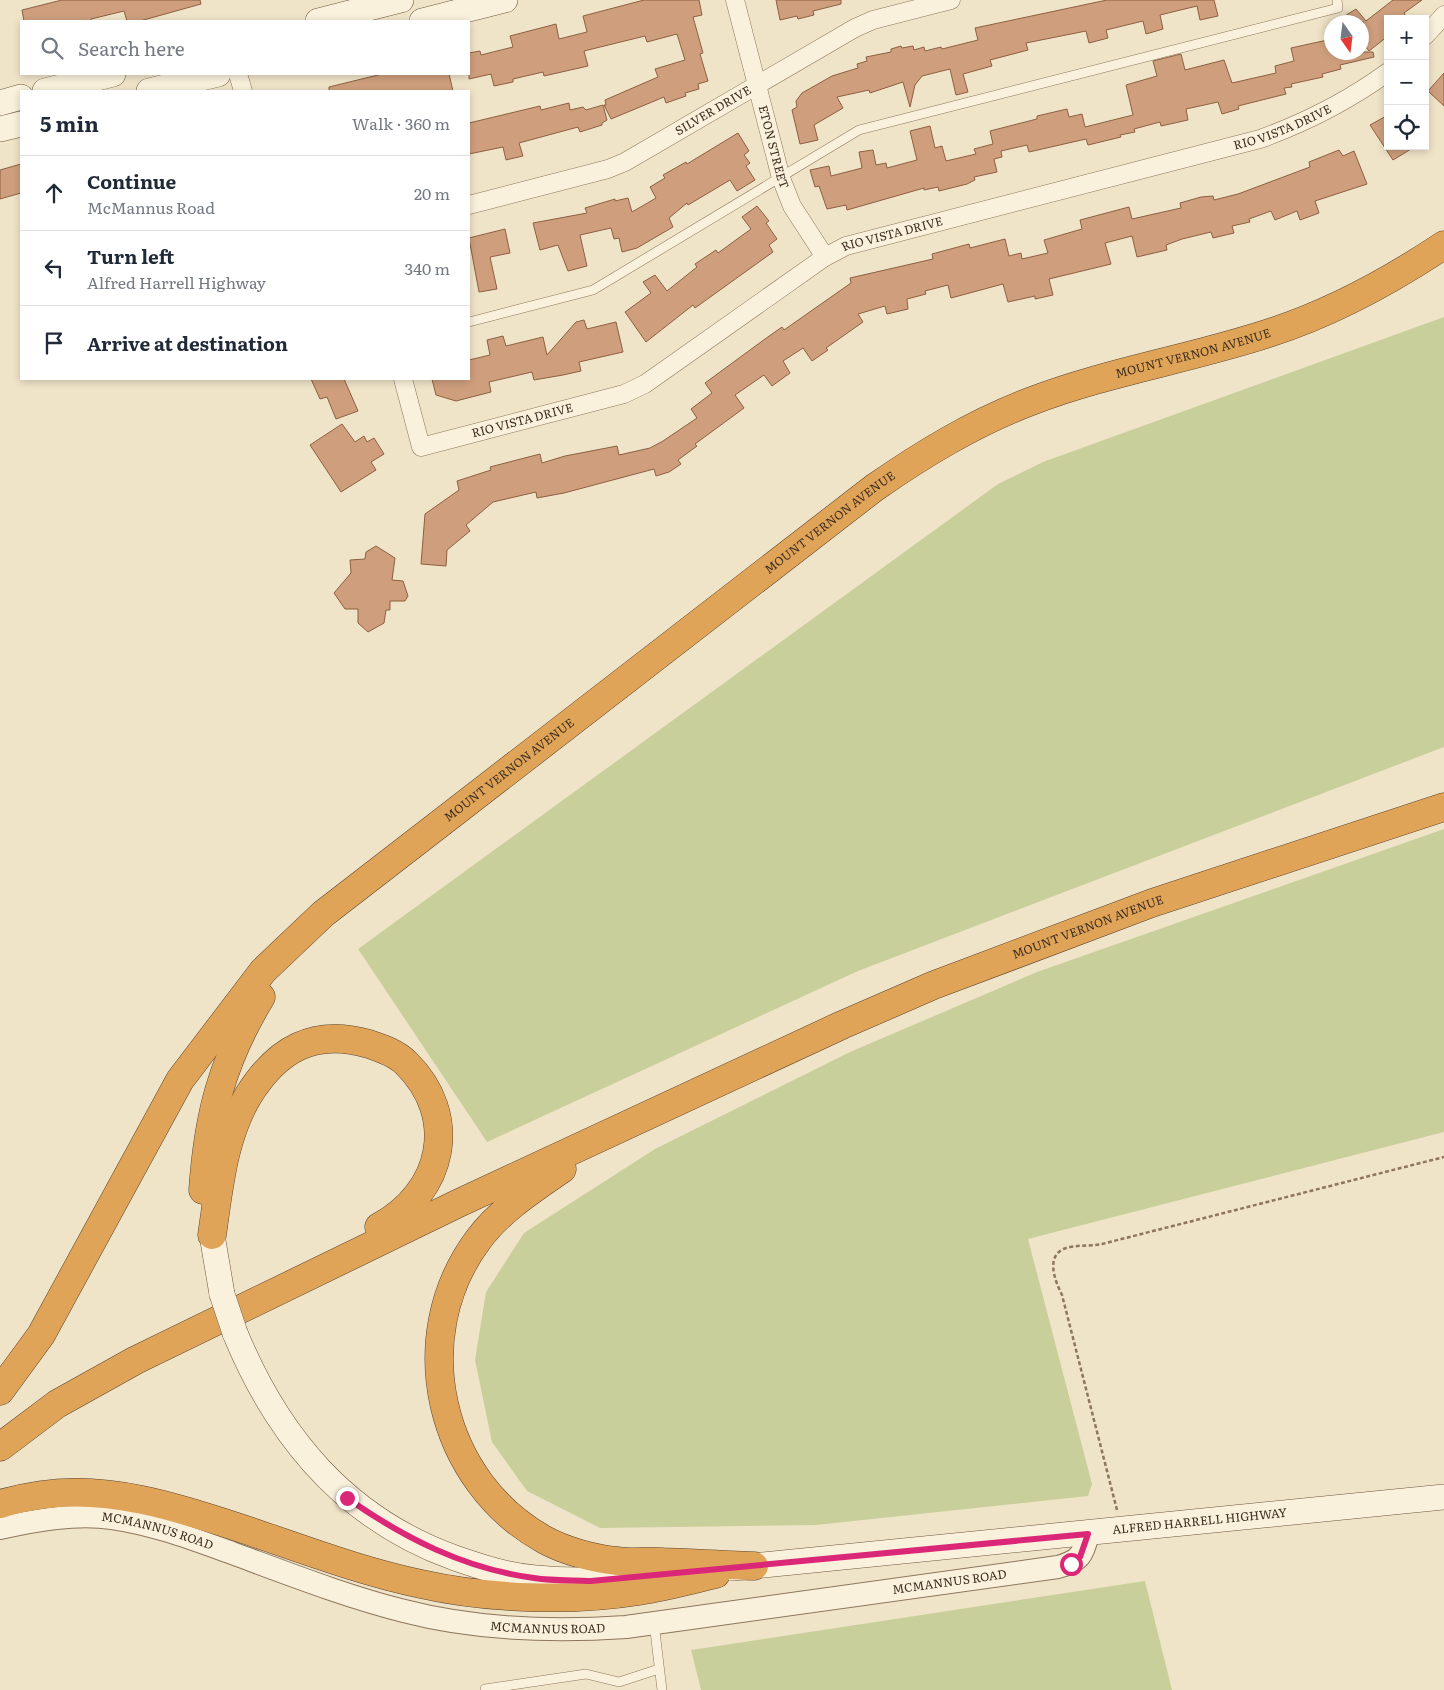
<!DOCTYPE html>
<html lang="en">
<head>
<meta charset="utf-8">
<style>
  body { margin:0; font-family:Literata,serif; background:#f2f2f3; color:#1f2937 }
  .controls { position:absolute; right:15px; top:15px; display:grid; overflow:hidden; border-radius:0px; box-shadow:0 2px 8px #0003 }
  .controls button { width:45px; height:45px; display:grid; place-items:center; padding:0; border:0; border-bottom:1px solid #e0e1e3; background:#fff; color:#1f2937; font:25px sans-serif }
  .compass { position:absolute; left:1324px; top:15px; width:45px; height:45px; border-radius:50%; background:#fff; box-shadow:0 2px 8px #0003; rotate:166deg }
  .stop { position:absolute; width:15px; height:15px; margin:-11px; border:4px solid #db2777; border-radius:50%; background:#fff }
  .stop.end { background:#db2777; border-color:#fff; box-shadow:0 1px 5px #0008 }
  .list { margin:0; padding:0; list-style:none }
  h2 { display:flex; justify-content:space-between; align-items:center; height:65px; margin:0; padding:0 20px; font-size:21px }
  h2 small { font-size:16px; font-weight:400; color:#747a83 }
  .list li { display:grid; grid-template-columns:32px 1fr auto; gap:15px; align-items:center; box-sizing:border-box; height:75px; padding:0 20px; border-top:1px solid #e0e1e3 }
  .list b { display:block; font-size:19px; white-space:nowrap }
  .list p { margin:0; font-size:16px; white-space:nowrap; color:#747a83 }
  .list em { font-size:16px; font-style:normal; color:#747a83 }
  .icon { flex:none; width:28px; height:28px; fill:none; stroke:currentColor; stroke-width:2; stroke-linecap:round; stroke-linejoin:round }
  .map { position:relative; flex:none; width:1444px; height:1690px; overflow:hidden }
  .search { position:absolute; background:#fff; box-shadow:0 2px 8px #0003; left:20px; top:20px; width:450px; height:55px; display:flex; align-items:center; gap:12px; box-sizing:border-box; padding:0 18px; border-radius:0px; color:#747a83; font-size:19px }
  .panel { position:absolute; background:#fff; box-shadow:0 2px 8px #0003; left:20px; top:90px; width:450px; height:290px; border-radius:0px }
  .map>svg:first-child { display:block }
  .green { fill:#c9cf9b }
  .building { fill:#cf9f7d; stroke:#8d5f41 }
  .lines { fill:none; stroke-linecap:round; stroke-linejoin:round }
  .service-casing { stroke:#8d765c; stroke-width:10 }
  .minor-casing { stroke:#8d765c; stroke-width:19 }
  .tertiary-casing { stroke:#8d765c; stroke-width:24 }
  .secondary-casing { stroke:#6f573f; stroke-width:26 }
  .motorway-casing { stroke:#5b4430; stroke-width:29 }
  .path { stroke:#8d765c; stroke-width:2.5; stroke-dasharray:4 2.5; stroke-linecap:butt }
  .service { stroke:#faf1dc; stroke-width:9 }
  .minor { stroke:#faf1dc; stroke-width:18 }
  .tertiary { stroke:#faf1dc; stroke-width:22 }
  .secondary { stroke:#faf1dc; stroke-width:25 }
  .motorway { stroke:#e0a458; stroke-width:28 }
  .secondary-bridge-casing { stroke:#6f573f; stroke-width:26; stroke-linecap:butt }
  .secondary-bridge { stroke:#faf1dc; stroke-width:25 }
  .route { stroke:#db2777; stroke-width:6 }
  .labels { text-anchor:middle; stroke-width:4; stroke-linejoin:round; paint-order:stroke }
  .street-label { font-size:12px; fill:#3d2e20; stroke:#f7eed8 }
</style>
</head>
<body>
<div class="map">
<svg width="1444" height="1690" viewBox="0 0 1444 1690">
  <rect width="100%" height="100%" fill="#f0e4c8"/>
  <g class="green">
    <path d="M1444,317V747L858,971L487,1142L358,949L998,484L1043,462Z"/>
    <path d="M1444,829V1132L1028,1239L1092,1484L1088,1496L816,1525L600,1528L527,1491L492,1442L475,1360L486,1292L524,1233L655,1149L850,1052L1037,972Z"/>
    <path d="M1145,1581L1172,1690H701L691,1650Z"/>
  </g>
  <g class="building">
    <path d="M62,0H200L201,4L140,21H127L124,11L91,19V21H24L22,10Z"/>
    <path d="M644,0H699L702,15L693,17L703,53L700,54L708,81L698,84L699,89L685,93L686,96L666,103L664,97L611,119L604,105H606L605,100L658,77L655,69L685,60L677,34L647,42L645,36L584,51L588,66L544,76L543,72L513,79V82L494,86L491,74L469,79V53L480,51L481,55L513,47L510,36L556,24L559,39L587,32L583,16Z"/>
    <path d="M776,0H841V4L813,11L814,15L798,19L797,16L780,20Z"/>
    <path d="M1107,0H1214L1218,16L1200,20L1197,6L1160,15L1163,29L1146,34L1143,21L1106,30L1108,38L1089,43L1086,31L1026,43L1028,50L990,60L992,66L963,74L968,92L956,95L950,69L922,76L915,85L910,107L903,82L870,93L869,90L837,97L843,108L814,125L818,140L800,144L792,110L797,107L796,101L802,93L832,76L858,68L857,64L867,61L866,57L891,52V49L901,46L902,48L913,46L914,50L924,47L925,51L941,47L942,49L978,40L975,28Z"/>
    <path d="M1393,0H1422L1404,13L1407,19H1388V36L1369,51L1362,42V24L1364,22H1335L1356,9L1366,21Z"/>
    <path d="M1332,39V52H1373L1374,57L1340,65L1341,69L1322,74L1323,77L1291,84L1292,87L1284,88L1286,94L1238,106L1239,109L1222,114L1218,102L1186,109L1188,120L1161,126L1160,122L1134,129L1135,132L1120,135L1121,137L1088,145L1086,139L1029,152L1027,145L1001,151L1002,157L994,159L997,172L974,177L975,180L967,184L939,191L938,187L924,190V188L847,210L846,205L827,209L819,186L815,187L810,170L829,166L831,176L862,168L859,152L873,150L876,165L886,163L887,168L917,160L910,131L930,126L935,148L942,146L946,161L976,154L974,149L993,144L990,131L1037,119V116L1067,109L1069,117L1082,114L1085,127L1133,115L1126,85L1157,76L1153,61L1181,54L1185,70L1224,60L1232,83L1276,73L1275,66L1294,61L1291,48Z"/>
    <path d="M1444,73V106L1428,91Z"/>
    <path d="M382,74H449L453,91H329V87Z"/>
    <path d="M569,103L570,110L583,107L586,110L603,105L607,120L602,123V125L580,132L578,127L519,143L523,156L506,160L503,147L469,154V123L540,106L541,110Z"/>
    <path d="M1388,115V146H1416L1393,160L1370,125Z"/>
    <path d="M738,133L749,151L744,155L750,163L746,166L755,180L737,191L730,180L688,205L687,203L669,218L673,227L637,248L622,252L619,238L614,239L611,228L580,235L587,266L568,271L558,245L540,250L533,223L587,213L585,208L615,199V201L628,198L632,212L656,198L650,187L665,178L663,175L686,162L687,164Z"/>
    <path d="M1339,150L1343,156L1354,151L1367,184L1315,201L1319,213L1300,220L1297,211L1275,220L1271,211L1249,219L1250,222L1232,226L1234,233L1213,238L1211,232L1182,239L1166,245L1167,250L1137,257L1132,236L1105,243L1111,264L1049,279L1053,295L1035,299V296L1008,302L1003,284L951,298L948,285L925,291L926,294L907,299L908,309L887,314L885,306L858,314L863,322L826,348L828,350L812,361L803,348L783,361L790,373L772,386L764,375L735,395L744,408L695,444L697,446L678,460L681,464L669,472L656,476L654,469L564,493L537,498L536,492L493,502L466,525L470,531L447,550L446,566L421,564L425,514L459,490L457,481L491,470L490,467L540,454L542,463L565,456L617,446L619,455L650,448L663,441L697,418L691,409L712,393L705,383L765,339L782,327L784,330L851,283L850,278L933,259L932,254L969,244L970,248L1005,239L1009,256L1021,253L1022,259L1048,253L1044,240L1082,229L1080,220L1129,207L1132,219L1181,208L1180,203L1201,197L1213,196L1214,200L1238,194L1310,167L1309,162Z"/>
    <path d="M21,164V193L0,199V170Z"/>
    <path d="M757,206L769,221L766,223L777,239L769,245L773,252L695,308L693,305L646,342L625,312L651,293L643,282L655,275L667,291L697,267L695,264L716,250L718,253L751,229L742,217Z"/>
    <path d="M505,229L510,253L490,257L497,289L479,292L469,238Z"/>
    <path d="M584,320L587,329L616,322L623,352L579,362L581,371L563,375L534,380L532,372L489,382L491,392L456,401L436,395L432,379H469V360L490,355L487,340L503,336L506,346L543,337L547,355L576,322Z"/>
    <path d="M311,379H344L358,411L336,419L327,397L320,399Z"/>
    <path d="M342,424L355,442L364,436L367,442L374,438L384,454L371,462L376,470L341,492L310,445Z"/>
    <path d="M376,546L395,558L392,580L403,581L408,596L405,601H390V610H386L384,623L368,632L358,623V609H345L334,593L351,573L350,560L365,559L366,552Z"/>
  </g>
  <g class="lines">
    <g class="service-casing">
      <g id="service">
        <path d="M469,322L593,290L859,130L1338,8L1337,0"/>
        <path d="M654,1623L662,1690"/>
        <path d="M485,1689L586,1674L619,1682L659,1669"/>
      </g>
    </g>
    <g class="minor-casing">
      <g id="minor">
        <path id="s1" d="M735,0L781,178L792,206L825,257"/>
        <path d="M1425,36L1444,15"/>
        <path d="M238,74L243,91"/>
        <path id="s2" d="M469,205L608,169L625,162L855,28L873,20L951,0"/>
        <path id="s3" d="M403,379L421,447L624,394L645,384L825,257L846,246L1260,139C1307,122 1348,101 1388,72"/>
      </g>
    </g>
    <g class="tertiary-casing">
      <g id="tertiary">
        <path id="s4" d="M0,1528C37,1520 75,1513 112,1518C154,1524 193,1539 232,1553C289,1574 345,1596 404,1611C477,1630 551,1632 626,1627L1058,1567C1080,1561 1083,1555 1088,1534"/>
      </g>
    </g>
    <g class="secondary-casing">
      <g id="secondary">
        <path d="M318,21L401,0"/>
        <path d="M422,21L505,0"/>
        <path d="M45,91L113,74"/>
        <path d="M149,91L218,74"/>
        <path d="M0,103L21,97"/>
        <path d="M0,129L21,124"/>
        <path d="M212,1235L222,1294"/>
        <path d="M235,1333C278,1438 346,1519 455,1558C481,1567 508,1576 536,1578C583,1583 628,1578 675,1573"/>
        <path id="s5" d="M733,1568L1444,1497"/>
      </g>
    </g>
    <g class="motorway-casing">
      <g id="motorway">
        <path d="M562,1169C533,1189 499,1211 478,1240C405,1338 439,1482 545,1540C565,1551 595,1559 618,1561C632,1563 648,1561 663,1562C693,1563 724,1565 754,1566"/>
        <path d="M203,1190C208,1116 222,1061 261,997"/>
        <path d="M212,1235C219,1188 223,1138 248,1096C277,1049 314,1028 369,1044C381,1048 396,1053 406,1063C460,1116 444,1192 379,1227"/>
        <path id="s6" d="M0,1391L41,1335L180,1080L263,971L323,914L874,488C923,454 972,424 1029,402C1106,372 1190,359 1269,333C1332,313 1390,281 1444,245"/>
        <path id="s7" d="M0,1447L57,1404L136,1360L459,1203L842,1025L934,985L1152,903L1444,807"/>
        <path d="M0,1504C13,1500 27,1497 41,1495C108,1485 177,1507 240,1528C300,1548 359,1571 421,1584C488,1599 571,1602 639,1591C665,1587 691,1580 716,1574"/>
      </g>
    </g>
    <path class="path" d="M1117,1510L1062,1295C1054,1279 1044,1252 1070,1247C1081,1245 1092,1246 1102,1244L1444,1157"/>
    <use href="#service" class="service"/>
    <use href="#minor" class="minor"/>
    <use href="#tertiary" class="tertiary"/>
    <use href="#secondary" class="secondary"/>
    <use href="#motorway" class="motorway"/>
    <g class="secondary-bridge-casing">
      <path id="secondary-bridge" d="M222,1294L235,1333"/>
    </g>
    <use href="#secondary-bridge" class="secondary-bridge"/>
  </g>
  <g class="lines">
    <path class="route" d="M347,1498C404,1538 465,1569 534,1578C553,1581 572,1580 591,1581L1088,1534L1080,1557L1071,1564"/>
  </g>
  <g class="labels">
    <g class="street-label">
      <text dy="4" stroke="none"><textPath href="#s2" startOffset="264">SILVER DRIVE</textPath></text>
      <text dy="4" stroke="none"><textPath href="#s3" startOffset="1000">RIO VISTA DRIVE</textPath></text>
      <text dy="4" stroke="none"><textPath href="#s1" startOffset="152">ETON STREET</textPath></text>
      <text dy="4" stroke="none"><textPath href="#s3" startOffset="595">RIO VISTA DRIVE</textPath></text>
      <text dy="4" stroke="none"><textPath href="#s6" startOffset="1625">MOUNT VERNON AVENUE</textPath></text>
      <text dy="4" stroke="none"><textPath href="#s3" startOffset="175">RIO VISTA DRIVE</textPath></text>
      <text dy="4" stroke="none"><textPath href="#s6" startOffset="1220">MOUNT VERNON AVENUE</textPath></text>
      <text dy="4" stroke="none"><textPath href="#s6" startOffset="815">MOUNT VERNON AVENUE</textPath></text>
      <text dy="4" stroke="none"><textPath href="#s7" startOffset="1208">MOUNT VERNON AVENUE</textPath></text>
      <text dy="4" stroke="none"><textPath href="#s5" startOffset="469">ALFRED HARRELL HIGHWAY</textPath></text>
      <text dy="4" stroke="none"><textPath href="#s4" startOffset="160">MCMANNUS ROAD</textPath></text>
      <text dy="4" stroke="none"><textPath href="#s4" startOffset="970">MCMANNUS ROAD</textPath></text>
      <text dy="4" stroke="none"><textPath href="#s4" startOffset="565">MCMANNUS ROAD</textPath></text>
    </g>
  </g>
</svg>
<div class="controls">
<button>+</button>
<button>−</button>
<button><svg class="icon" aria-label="locate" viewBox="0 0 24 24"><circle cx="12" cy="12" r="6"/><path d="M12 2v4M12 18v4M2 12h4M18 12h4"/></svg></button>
</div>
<svg class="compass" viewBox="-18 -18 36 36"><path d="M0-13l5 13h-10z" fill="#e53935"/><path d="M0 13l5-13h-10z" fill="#747a83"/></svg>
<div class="stop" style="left:1071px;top:1564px"></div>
<div class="stop end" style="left:347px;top:1498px"></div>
<div class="search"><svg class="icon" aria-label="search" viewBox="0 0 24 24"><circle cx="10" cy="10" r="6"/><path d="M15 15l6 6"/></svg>Search here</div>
<section class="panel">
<h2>5 min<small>Walk · 360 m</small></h2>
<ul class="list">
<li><svg class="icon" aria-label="ahead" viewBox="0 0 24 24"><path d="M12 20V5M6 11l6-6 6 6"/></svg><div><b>Continue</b><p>McMannus Road</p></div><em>20 m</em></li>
<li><svg class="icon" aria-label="left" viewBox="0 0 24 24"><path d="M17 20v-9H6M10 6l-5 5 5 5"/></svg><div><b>Turn left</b><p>Alfred Harrell Highway</p></div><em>340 m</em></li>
<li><svg class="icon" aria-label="arrive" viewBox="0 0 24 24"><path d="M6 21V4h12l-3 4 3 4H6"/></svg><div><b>Arrive at destination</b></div></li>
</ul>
</section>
</div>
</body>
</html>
